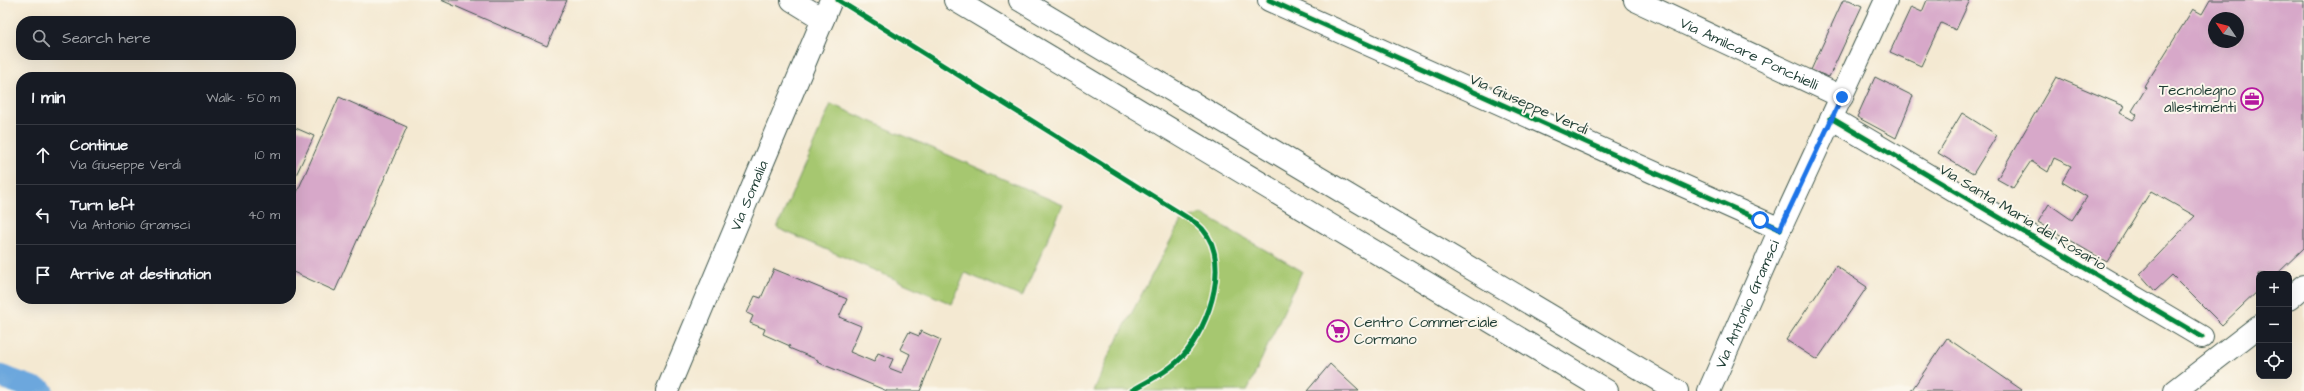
<!DOCTYPE html>
<html lang="en">
<head>
<meta charset="utf-8">
<style>
  body { margin:0; font-family:"Architects Daughter",sans-serif; background:#20242c; color:#f1f3f6 }
  .controls { position:absolute; right:12px; bottom:12px; display:grid; overflow:hidden; border-radius:8px; box-shadow:0 4px 16px #0002 }
  .controls button { width:36px; height:36px; display:grid; place-items:center; padding:0; border:0; border-bottom:1px solid #363941; background:#171b24; color:#f1f3f6; font:20px sans-serif }
  .compass { position:absolute; left:2208px; top:12px; width:36px; height:36px; border-radius:50%; background:#171b24; box-shadow:0 4px 16px #0002; rotate:305deg }
  .stop { position:absolute; width:12px; height:12px; margin:-9px; border:3px solid #1a73e8; border-radius:50%; background:#fff }
  .stop.end { background:#1a73e8; border-color:#fff; box-shadow:0 1px 4px #0008 }
  .list { margin:0; padding:0; list-style:none }
  h2 { display:flex; justify-content:space-between; align-items:center; height:52px; margin:0; padding:0 16px; font-size:17px }
  h2 small { font-size:13px; font-weight:400; color:#9ea1a6 }
  .list li { display:grid; grid-template-columns:26px 1fr auto; gap:12px; align-items:center; box-sizing:border-box; height:60px; padding:0 16px; border-top:1px solid #363941 }
  .list b { display:block; font-size:15px; white-space:nowrap }
  .list p { margin:0; font-size:13px; white-space:nowrap; color:#9ea1a6 }
  .list em { font-size:13px; font-style:normal; color:#9ea1a6 }
  .icon { flex:none; width:22px; height:22px; fill:none; stroke:currentColor; stroke-width:2; stroke-linecap:round; stroke-linejoin:round }
  .map { position:relative; flex:none; width:2304px; height:391px; overflow:hidden }
  .search { position:absolute; background:#171b24; box-shadow:0 4px 16px #0002; left:16px; top:16px; width:280px; height:44px; display:flex; align-items:center; gap:10px; box-sizing:border-box; padding:0 14px; border-radius:16px; color:#9ea1a6; font-size:15px }
  .panel { position:absolute; background:#171b24; box-shadow:0 4px 16px #0002; left:16px; top:72px; width:280px; height:232px; border-radius:16px }
  .map>svg:first-child { display:block }
  .green { fill:#a6c770; stroke:#628252 }
  .lines { fill:none; stroke-linecap:round; stroke-linejoin:round }
  .canal { stroke:#6ca7dd; stroke-width:23 }
  .building { fill:#d7a8c9; fill-rule:evenodd }
  .minor-casing { stroke:#3f574c; stroke-width:24 }
  .trunk-casing { stroke:#3f574c; stroke-width:24 }
  .motorway-casing { stroke:#3f574c; stroke-width:24 }
  .minor { stroke:#fff; stroke-width:22 }
  .trunk { stroke:#fff; stroke-width:22 }
  .motorway { stroke:#fff; stroke-width:22 }
  .cycleway-casing { stroke:#fbf7ec; stroke-width:8 }
  .cycleway { stroke:#00873e; stroke-width:5 }
  .route { stroke:#1a73e8; stroke-width:5 }
  .labels { text-anchor:middle; stroke-width:4; stroke-linejoin:round; paint-order:stroke }
  .street-label { font-size:15px; fill:#1f3d34; stroke:#fbf7ec }
  .poi-label { font-size:15px; fill:#1f3d34; stroke:#fbf7ec; text-anchor:end }
</style>
</head>
<body>
<div class="map">
<svg width="2304" height="391" viewBox="0 0 2304 391">
  <rect width="100%" height="100%" fill="#fbf7ec"/>
  <filter id="ink" filterUnits="userSpaceOnUse"><feTurbulence type="fractalNoise" baseFrequency=".025" numOctaves="2"/><feDisplacementMap in="SourceGraphic" scale="8" xChannelSelector="R" yChannelSelector="G"/><feConvolveMatrix kernelMatrix="1 2 1 2 8 2 1 2 1" color-interpolation-filters="sRGB"/></filter>
  <filter id="wash" filterUnits="userSpaceOnUse"><feTurbulence type="fractalNoise" baseFrequency=".012" numOctaves="4" result="noise"/><feDisplacementMap in="SourceGraphic" scale="16" xChannelSelector="R" yChannelSelector="G"/><feGaussianBlur stdDeviation="0.9" result="paint"/><feColorMatrix in="noise" values="0 0 0 0 0 0 0 0 0 0 0 0 0 0 0 0 0 1.4 0 .05"/><feComposite in="paint" operator="in"/></filter>
  <g filter="url(#wash)">
    <rect width="100%" height="100%" fill="#f4e9d2"/>
    <g class="green">
      <path d="M831,104L1063,205L1022,297L965,273L952,304L777,228Z"/>
      <path d="M1202,214L1302,271L1247,391H1094L1108,357L1181,221Z"/>
    </g>
    <g class="lines">
      <path class="canal" d="M0,376L42,391"/>
    </g>
    <g id="blocks">
      <g class="building">
        <path d="M441,0H567L547,46Z"/>
        <path d="M1843,0H1849L1862,6L1829,77L1811,70Z"/>
        <path d="M1927,0H1970L1956,30L1941,23L1921,66L1890,52L1911,7L1922,12Z"/>
        <path d="M2210,0H2304V248L2277,274H2259V290L2222,325L2172,275L2155,291L2140,274L2195,216L2151,191L2107,262L2038,222L2049,204L2072,220L2087,197L2062,182L2071,166L2054,158L2048,172L2031,161L2013,188L1997,179L2056,77L2124,106L2120,113L2133,120L2137,115L2132,111L2146,88L2144,87L2193,9L2202,14ZM2214,18H2238V42H2214Z"/>
        <path d="M1875,77L1913,96L1896,138L1857,117Z"/>
        <path d="M339,97L407,127L335,291L291,271V206Z"/>
        <path d="M1962,113L1997,135L1973,174L1938,153Z"/>
        <path d="M291,126L314,136L291,186Z"/>
        <path d="M1836,266L1867,287L1817,360L1786,340Z"/>
        <path d="M774,269L847,299L839,317L861,326L850,352L874,362L878,353L893,359L889,368L902,373L910,354L900,349L909,332L919,336L921,331L941,340L920,391H887L817,362L818,360L789,348L790,346L763,334L765,329L750,323L753,316L747,313L755,296L761,298Z"/>
        <path d="M1947,338L2022,390L2021,391H1911Z"/>
        <path d="M1330,364L1359,391H1307Z"/>
      </g>
    </g>
  </g>
  <g filter="url(#ink)">
    <use href="#blocks" fill-opacity="0" stroke="#3f574c" stroke-width="1"/>
    <g class="lines">
      <g class="minor-casing">
        <g id="minor">
          <path d="M792,0L823,19"/>
          <path d="M1269,0L1780,229"/>
          <path id="s1" d="M1635,0L1842,97"/>
          <path d="M1831,118L2202,337"/>
          <path id="s2" d="M667,391L831,0"/>
          <path id="s3" d="M1709,391L1780,229L1886,0"/>
        </g>
      </g>
      <g class="trunk-casing">
        <g id="trunk">
          <path d="M955,0L1607,391"/>
          <path d="M1020,0L1677,391"/>
        </g>
      </g>
      <g class="motorway-casing">
        <g id="motorway">
          <path d="M2289,299L2304,286"/>
          <path d="M2175,391L2259,326"/>
        </g>
      </g>
      <use href="#minor" class="minor"/>
      <use href="#trunk" class="trunk"/>
      <use href="#motorway" class="motorway"/>
      <g class="cycleway-casing">
        <g id="cycleway">
          <path d="M838,0L1196,223C1235,253 1210,327 1182,357C1169,371 1148,381 1131,391"/>
          <path d="M1269,0L1780,229"/>
          <path d="M1831,118L2202,337"/>
        </g>
      </g>
      <use href="#cycleway" class="cycleway"/>
    </g>
  </g>
  <g class="lines" filter="url(#ink)">
    <path class="route" d="M1760,220L1780,229L1842,97"/>
  </g>
  <defs>
    <g id="office-ring" transform="scale(1.15)"><circle r="9.5" fill="#fbf7ec" stroke="#b5179e" stroke-width="1.5"/><path d="M-6-3h4V-5.5h4V-3h4V5H-6ZM-1-4.5V-3h2v-1.5ZM-6 0V1H6V0Z" fill="#b5179e"/></g>
    <g id="supermarket-ring" transform="scale(1.15)"><circle r="9.5" fill="#fbf7ec" stroke="#b5179e" stroke-width="1.5"/><path d="M-6-5.5h2.5l.6 2H6L4.5 2H-2.5L-4.4-4H-6ZM-1.5 3.2a1.3 1.3 0 1 0 .1 0ZM3 3.2a1.3 1.3 0 1 0 .1 0Z" fill="#b5179e"/></g>
  </defs>
  <g fill-rule="evenodd">
    <use href="#office-ring" x="2252" y="99"/>
    <use href="#supermarket-ring" x="1338" y="331"/>
  </g>
  <g class="labels">
    <g class="street-label">
      <text dy="5" stroke="none"><textPath href="#s1" startOffset="126">Via Amilcare Ponchielli</textPath></text>
      <text transform="translate(1529 104) rotate(24)" y="5">Via Giuseppe Verdi</text>
      <text dy="5" stroke="none"><textPath href="#s2" startOffset="212">Via Somalia</textPath></text>
      <text transform="translate(2023 217) rotate(31)" y="5">Via Santa Maria del Rosario</text>
      <text dy="5" stroke="none"><textPath href="#s3" startOffset="95">Via Antonio Gramsci</textPath></text>
    </g>
    <g class="poi-label">
      <text x="2236" y="95">Tecnolegno<tspan x="2236" dy="17">allestimenti</tspan></text>
      <text x="1354" y="327" text-anchor="start">Centro Commerciale<tspan x="1354" dy="17">Cormano</tspan></text>
    </g>
  </g>
</svg>
<div class="controls">
<button>+</button>
<button>−</button>
<button><svg class="icon" aria-label="locate" viewBox="0 0 24 24"><circle cx="12" cy="12" r="6"/><path d="M12 2v4M12 18v4M2 12h4M18 12h4"/></svg></button>
</div>
<svg class="compass" viewBox="-18 -18 36 36"><path d="M0-13l5 13h-10z" fill="#e53935"/><path d="M0 13l5-13h-10z" fill="#9ea1a6"/></svg>
<div class="stop" style="left:1760px;top:220px"></div>
<div class="stop end" style="left:1842px;top:97px"></div>
<div class="search"><svg class="icon" aria-label="search" viewBox="0 0 24 24"><circle cx="10" cy="10" r="6"/><path d="M15 15l6 6"/></svg>Search here</div>
<section class="panel">
<h2>1 min<small>Walk · 50 m</small></h2>
<ul class="list">
<li><svg class="icon" aria-label="ahead" viewBox="0 0 24 24"><path d="M12 20V5M6 11l6-6 6 6"/></svg><div><b>Continue</b><p>Via Giuseppe Verdi</p></div><em>10 m</em></li>
<li><svg class="icon" aria-label="left" viewBox="0 0 24 24"><path d="M17 20v-9H6M10 6l-5 5 5 5"/></svg><div><b>Turn left</b><p>Via Antonio Gramsci</p></div><em>40 m</em></li>
<li><svg class="icon" aria-label="arrive" viewBox="0 0 24 24"><path d="M6 21V4h12l-3 4 3 4H6"/></svg><div><b>Arrive at destination</b></div></li>
</ul>
</section>
</div>
</body>
</html>
